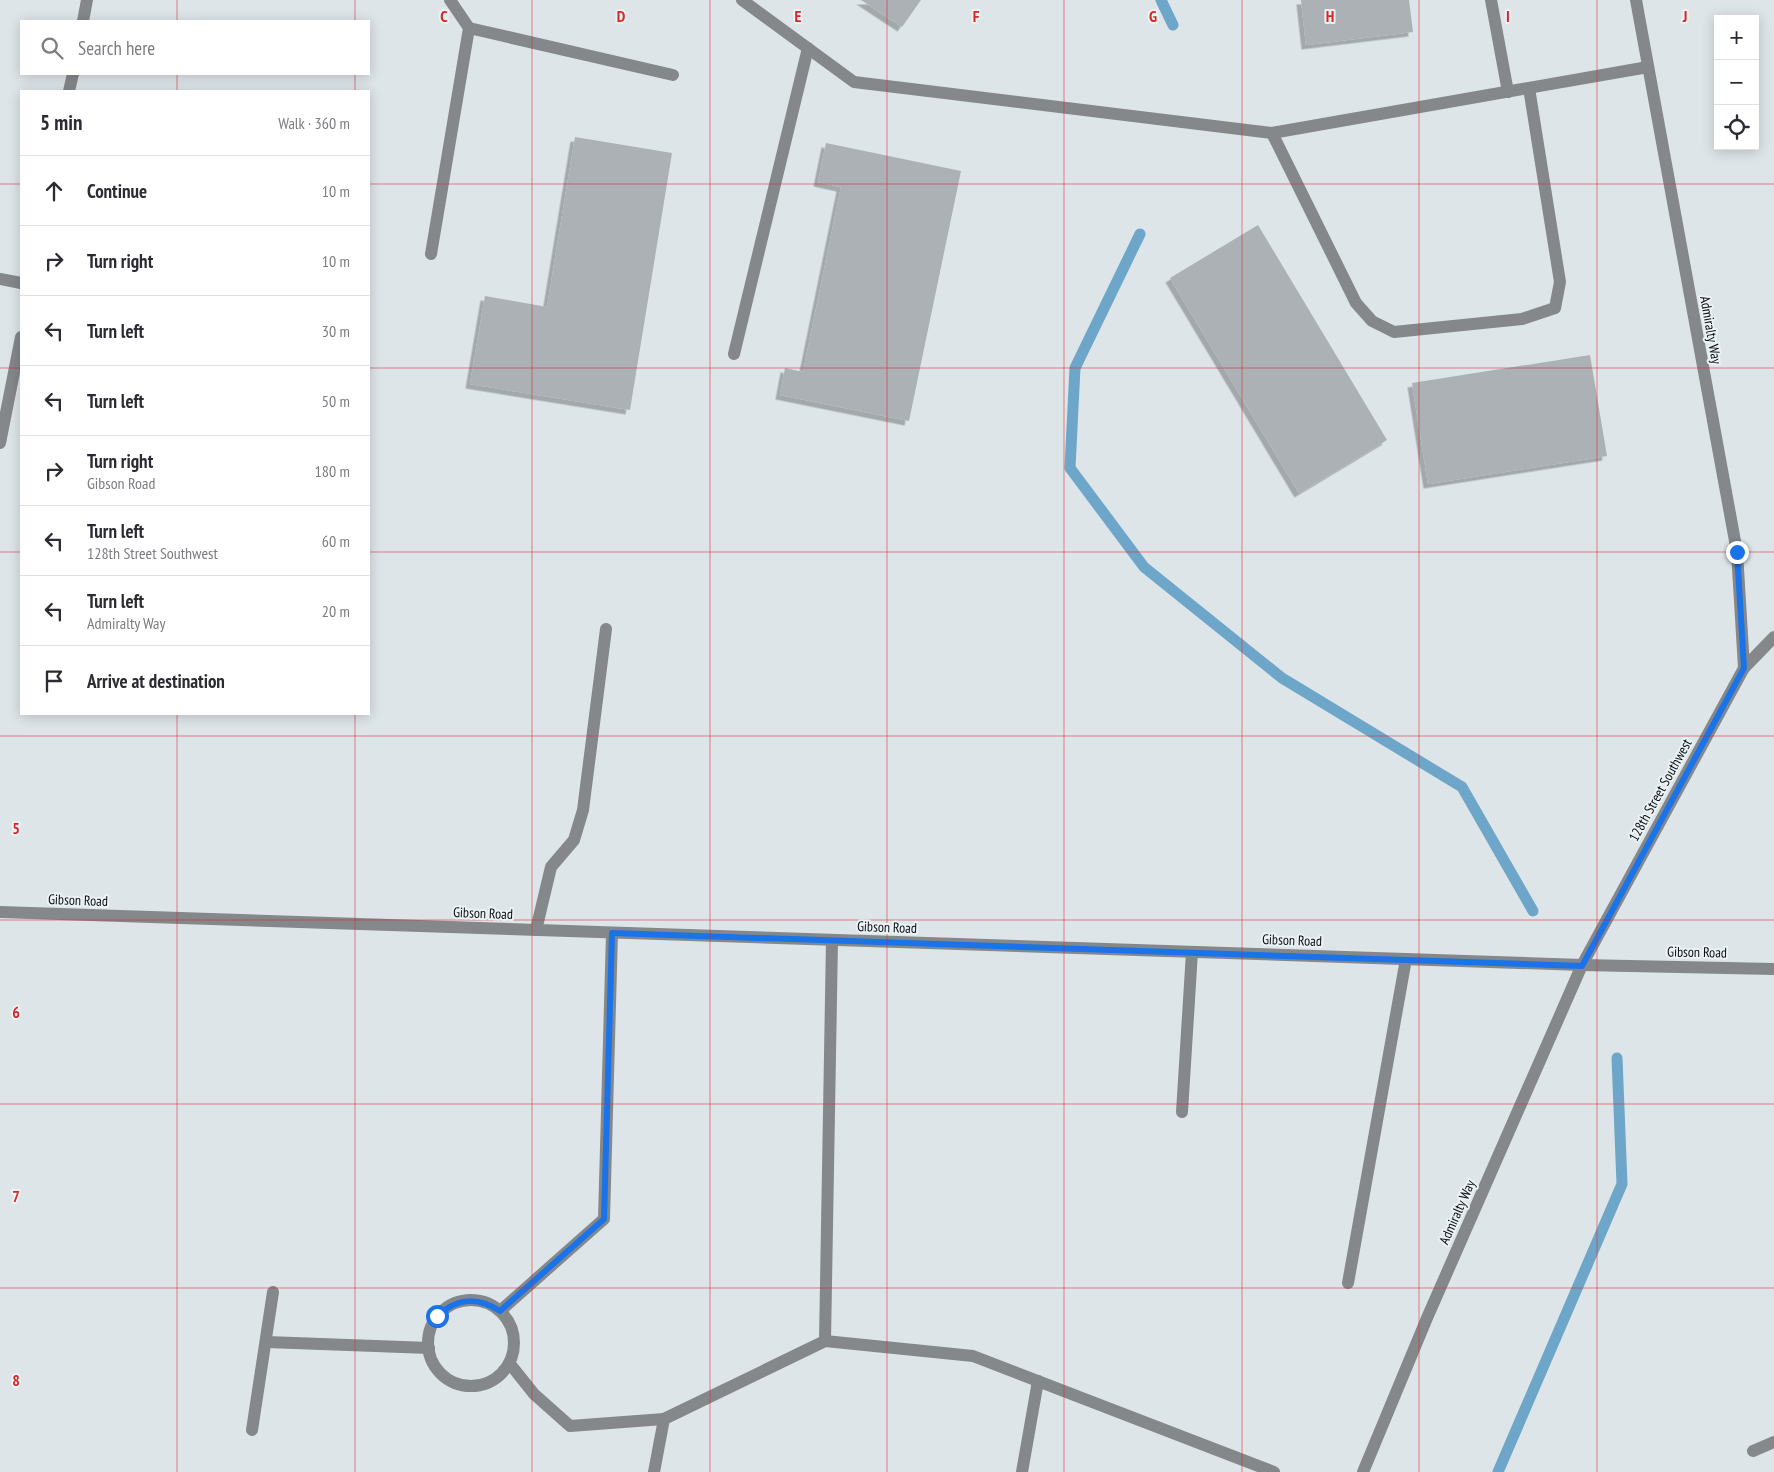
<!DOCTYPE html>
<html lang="en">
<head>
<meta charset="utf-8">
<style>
  body { margin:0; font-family:"PT Sans Narrow",sans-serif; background:#f2f2f3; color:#2b2b33 }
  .controls { position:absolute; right:15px; top:15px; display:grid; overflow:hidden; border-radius:0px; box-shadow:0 2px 12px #0003 }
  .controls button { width:45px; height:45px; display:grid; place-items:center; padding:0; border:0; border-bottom:1px solid #e1e1e2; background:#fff; color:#2b2b33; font:25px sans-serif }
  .stop { position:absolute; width:15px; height:15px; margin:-11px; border:4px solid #1a73e8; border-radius:50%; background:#fff }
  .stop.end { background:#1a73e8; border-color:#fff; box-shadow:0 1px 5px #0008 }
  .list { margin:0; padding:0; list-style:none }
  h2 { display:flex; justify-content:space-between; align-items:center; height:65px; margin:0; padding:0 20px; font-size:21px }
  h2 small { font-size:16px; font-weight:400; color:#7c7c81 }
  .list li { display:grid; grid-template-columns:32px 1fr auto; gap:15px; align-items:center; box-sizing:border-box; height:70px; padding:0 20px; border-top:1px solid #e1e1e2 }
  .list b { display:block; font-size:19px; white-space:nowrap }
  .list p { margin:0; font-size:16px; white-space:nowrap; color:#7c7c81 }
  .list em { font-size:16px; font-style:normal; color:#7c7c81 }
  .icon { flex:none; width:28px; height:28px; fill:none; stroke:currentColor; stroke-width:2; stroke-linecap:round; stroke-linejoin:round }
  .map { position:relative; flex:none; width:1774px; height:1472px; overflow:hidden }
  .search { position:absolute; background:#fff; box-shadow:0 2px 12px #0003; left:20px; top:20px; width:350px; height:55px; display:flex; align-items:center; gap:12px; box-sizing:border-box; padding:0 18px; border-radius:0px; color:#7c7c81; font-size:19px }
  .panel { position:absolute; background:#fff; box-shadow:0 2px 12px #0003; left:20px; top:90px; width:350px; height:625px; border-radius:0px }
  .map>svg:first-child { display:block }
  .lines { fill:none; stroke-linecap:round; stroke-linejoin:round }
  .stream { stroke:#6da6c8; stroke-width:11 }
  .building { fill:#abb1b5; filter:url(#shadow) }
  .minor { stroke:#85888a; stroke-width:12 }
  .route { stroke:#1a73e8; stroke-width:6 }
  .grid { fill:none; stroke:#d62828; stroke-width:1; stroke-opacity:0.55 }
  .labels { text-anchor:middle; stroke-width:4; stroke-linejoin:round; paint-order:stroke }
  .street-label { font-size:14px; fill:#0b0d0e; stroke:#ebf2f6 }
  .grid-label { font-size:16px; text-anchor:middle; font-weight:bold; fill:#d62828; stroke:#ebf2f6; stroke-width:4; stroke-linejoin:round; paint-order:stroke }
</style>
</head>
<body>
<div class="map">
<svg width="1774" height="1472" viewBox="0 0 1774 1472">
  <defs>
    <filter id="shadow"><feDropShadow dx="-4.5" dy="4.5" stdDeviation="0" flood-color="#0004"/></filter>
  </defs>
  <rect width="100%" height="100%" fill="#dee5e9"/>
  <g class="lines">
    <g class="stream">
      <path d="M1161,0L1173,25"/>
      <path d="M1140,234L1075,368L1070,468L1144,567L1282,678L1462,787L1533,911"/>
      <path d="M1498,1472L1622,1184L1617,1058"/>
    </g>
  </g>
  <g class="building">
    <path d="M861,0H921L902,27Z"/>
    <path d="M1301,0H1409L1413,32L1306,45Z"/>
    <path d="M575,137L672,153L630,410L470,384L485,296L547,307Z"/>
    <path d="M826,143L961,171L909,421L780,395L785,368L803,372L841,187L818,182Z"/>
    <path d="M1258,225L1387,440L1299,493L1170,278Z"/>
    <path d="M1590,355L1607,456L1428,484L1412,383Z"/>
  </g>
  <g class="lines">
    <g class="minor">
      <path d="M742,0L854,82L1272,133L1648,67"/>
      <path d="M1491,0L1508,92"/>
      <path d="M1636,0L1737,552L1744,668"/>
      <path d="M83,21L87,0"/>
      <path d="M469,28L673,75"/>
      <path d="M69,91L73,74"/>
      <path d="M1272,133L1356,303L1372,321L1394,332L1522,319L1555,308L1560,282L1529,88"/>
      <path d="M431,254L469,28L450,0"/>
      <path d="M0,279L21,283"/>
      <path d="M734,354L808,48"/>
      <path d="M0,443L21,337"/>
      <path d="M0,912L1582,965L1774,969"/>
      <path d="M536,930L551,867L574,840L583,810L606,629"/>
      <path d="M1182,1112L1192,952"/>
      <path d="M1348,1283L1406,959"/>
      <circle cx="471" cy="1343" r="43"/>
      <path d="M500,1311L604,1219L612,933"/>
      <path d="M825,1341L832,940"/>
      <path d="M267,1342L429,1348"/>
      <path d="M510,1364L534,1394L570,1426L664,1419"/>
      <path d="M252,1430L273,1292"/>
      <path d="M1753,1451L1774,1442"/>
      <path d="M654,1472L664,1419L825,1341L973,1356L1274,1472"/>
      <path d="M1022,1472L1038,1381"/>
      <path d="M1363,1472L1427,1318L1582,965L1744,668L1774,637"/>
    </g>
  </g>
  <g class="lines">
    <path class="route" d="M437,1316C457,1298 477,1296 500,1311L604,1219L612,933L1582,966L1744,668L1737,552"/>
  </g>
  <path class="grid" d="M177,0V21M355,0V21M532,0V1472M710,0V1472M887,0V1472M1064,0V1472M1242,0V1472M1419,0V1472M1597,0V1472M177,74V91M355,74V91M0,184H21M369,184H1774M0,368H21M369,368H1774M0,552H21M369,552H1774M177,714V1472M355,714V1472M0,736H1774M0,920H1774M0,1104H1774M0,1288H1774"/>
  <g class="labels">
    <g class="street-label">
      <text transform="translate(1711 330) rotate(80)" y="5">Admiralty Way</text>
      <text transform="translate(1660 790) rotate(-61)" y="5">128th Street Southwest</text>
      <text transform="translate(78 900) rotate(2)" y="5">Gibson Road</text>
      <text transform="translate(483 913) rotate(2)" y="5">Gibson Road</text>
      <text transform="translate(887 927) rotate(2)" y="5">Gibson Road</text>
      <text transform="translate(1292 940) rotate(2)" y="5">Gibson Road</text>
      <text transform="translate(1697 952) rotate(1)" y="5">Gibson Road</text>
      <text transform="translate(1457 1212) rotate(-66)" y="5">Admiralty Way</text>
    </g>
  </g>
  <g class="grid-label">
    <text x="444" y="22">C</text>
    <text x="621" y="22">D</text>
    <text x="798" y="22">E</text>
    <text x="976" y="22">F</text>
    <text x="1153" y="22">G</text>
    <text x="1330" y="22">H</text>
    <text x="1508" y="22">I</text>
    <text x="1685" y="22">J</text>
    <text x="16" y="834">5</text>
    <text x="16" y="1018">6</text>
    <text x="16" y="1202">7</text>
    <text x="16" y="1386">8</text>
  </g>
</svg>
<div class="controls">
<button>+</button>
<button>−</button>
<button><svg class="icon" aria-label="locate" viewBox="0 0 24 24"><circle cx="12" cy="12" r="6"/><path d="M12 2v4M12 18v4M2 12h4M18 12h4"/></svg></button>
</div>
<div class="stop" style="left:437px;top:1316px"></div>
<div class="stop end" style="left:1737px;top:552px"></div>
<div class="search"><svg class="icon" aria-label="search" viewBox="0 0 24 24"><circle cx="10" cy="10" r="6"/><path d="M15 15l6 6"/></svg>Search here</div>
<section class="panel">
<h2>5 min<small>Walk · 360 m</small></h2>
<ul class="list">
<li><svg class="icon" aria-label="ahead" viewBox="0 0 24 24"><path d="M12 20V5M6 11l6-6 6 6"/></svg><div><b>Continue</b></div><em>10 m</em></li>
<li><svg class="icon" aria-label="right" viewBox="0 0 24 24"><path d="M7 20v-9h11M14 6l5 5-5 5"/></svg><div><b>Turn right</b></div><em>10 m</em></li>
<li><svg class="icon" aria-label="left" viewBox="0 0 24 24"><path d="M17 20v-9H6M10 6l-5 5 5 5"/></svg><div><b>Turn left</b></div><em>30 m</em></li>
<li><svg class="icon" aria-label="left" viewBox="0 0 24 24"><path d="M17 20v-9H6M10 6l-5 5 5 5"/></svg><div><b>Turn left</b></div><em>50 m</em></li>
<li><svg class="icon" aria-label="right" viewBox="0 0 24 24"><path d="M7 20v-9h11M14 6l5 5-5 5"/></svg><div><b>Turn right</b><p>Gibson Road</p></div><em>180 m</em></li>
<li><svg class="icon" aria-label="left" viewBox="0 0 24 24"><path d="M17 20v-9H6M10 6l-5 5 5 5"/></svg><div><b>Turn left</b><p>128th Street Southwest</p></div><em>60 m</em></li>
<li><svg class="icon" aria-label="left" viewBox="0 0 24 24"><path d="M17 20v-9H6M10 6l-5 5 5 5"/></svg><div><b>Turn left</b><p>Admiralty Way</p></div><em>20 m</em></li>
<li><svg class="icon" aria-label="arrive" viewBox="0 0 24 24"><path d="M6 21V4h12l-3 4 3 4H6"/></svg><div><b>Arrive at destination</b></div></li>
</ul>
</section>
</div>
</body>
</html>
